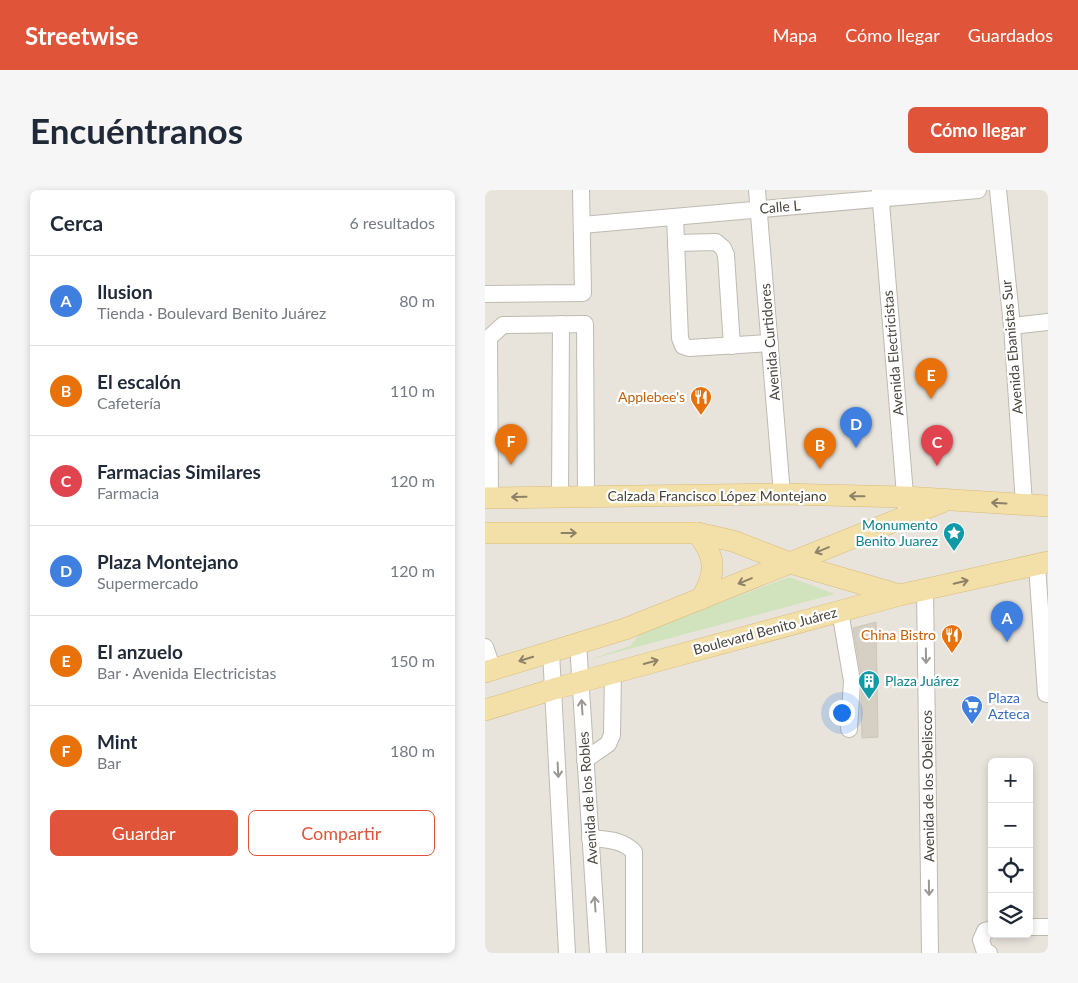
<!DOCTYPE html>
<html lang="es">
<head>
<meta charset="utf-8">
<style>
  body { margin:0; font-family:Lato,sans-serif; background:#f6f6f7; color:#1f2937 }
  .controls { position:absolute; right:15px; bottom:15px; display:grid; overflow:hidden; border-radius:8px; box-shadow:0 2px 8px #0003 }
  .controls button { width:45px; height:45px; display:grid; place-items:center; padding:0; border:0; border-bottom:1px solid #e0e1e3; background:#fff; color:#1f2937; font:25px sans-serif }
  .you { position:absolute; left:356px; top:522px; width:18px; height:18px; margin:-12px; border:4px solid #fff; border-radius:50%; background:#1a73e8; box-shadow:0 0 0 8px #1a73e833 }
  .badge { display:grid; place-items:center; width:32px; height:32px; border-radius:50%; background:#e05539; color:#fff; font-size:16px; font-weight:700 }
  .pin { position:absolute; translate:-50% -41px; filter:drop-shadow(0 1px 2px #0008) }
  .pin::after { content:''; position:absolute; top:26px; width:18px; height:15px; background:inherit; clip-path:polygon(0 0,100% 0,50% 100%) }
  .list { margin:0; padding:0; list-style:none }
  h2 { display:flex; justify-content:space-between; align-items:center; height:65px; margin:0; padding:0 20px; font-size:21px }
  h2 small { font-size:16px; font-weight:400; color:#747a83 }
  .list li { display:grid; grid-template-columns:32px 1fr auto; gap:15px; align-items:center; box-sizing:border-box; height:90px; padding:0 20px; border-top:1px solid #e0e1e3 }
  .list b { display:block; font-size:19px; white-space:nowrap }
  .list p { margin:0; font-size:16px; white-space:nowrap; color:#747a83 }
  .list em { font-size:16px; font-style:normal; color:#747a83 }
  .actions { display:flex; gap:10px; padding:15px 20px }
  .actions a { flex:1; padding:11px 0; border:1px solid #e05539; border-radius:8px; text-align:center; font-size:18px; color:#e05539 }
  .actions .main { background:#e05539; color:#fff }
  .icon { flex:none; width:28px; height:28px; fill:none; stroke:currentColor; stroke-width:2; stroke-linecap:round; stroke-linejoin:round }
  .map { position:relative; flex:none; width:563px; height:763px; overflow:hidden; border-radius:8px }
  header { display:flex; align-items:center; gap:30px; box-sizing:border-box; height:70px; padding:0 25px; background:#e05539; color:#fff }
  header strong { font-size:24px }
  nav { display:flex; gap:28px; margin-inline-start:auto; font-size:18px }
  .intro { display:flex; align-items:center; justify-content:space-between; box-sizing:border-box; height:120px; padding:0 30px }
  h1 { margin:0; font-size:35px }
  .button { padding:12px 22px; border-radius:8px; background:#e05539; color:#fff; font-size:18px; font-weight:700 }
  main { display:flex; gap:30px; padding:0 30px }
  aside { flex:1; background:#fff; border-radius:8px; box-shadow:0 2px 8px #0003 }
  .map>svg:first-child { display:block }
  .residential { fill:#e8e4dc; fill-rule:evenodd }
  .green { fill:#d1e3bc }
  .building { fill:#d5cfc4; stroke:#cfc7b8 }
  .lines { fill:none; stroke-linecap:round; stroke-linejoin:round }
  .minor-casing { stroke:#bfbab1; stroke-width:18 }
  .major-casing { stroke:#d7bc79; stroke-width:22 }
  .minor { stroke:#fff; stroke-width:16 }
  .major { stroke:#f3dfa8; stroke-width:21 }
  .oneway { stroke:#8d8267 }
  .oneway2 { stroke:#9b9893 }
  .labels { text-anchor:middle; stroke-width:4.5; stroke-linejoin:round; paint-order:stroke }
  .street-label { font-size:14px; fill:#49443b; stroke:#fff }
  .food-label { font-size:14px; fill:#c56008; stroke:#fff; text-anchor:end }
  .culture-label { font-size:14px; fill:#0d838f; stroke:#fff; text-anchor:end }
  .shop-label { font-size:14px; fill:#366cbe; stroke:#fff; text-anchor:start }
</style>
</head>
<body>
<header>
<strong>Streetwise</strong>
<nav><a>Mapa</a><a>Cómo llegar</a><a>Guardados</a></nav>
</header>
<div class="intro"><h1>Encuéntranos</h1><a class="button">Cómo llegar</a></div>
<main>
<aside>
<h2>Cerca<small>6 resultados</small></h2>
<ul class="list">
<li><span class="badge" style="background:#3f7fe0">A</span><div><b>Ilusion</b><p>Tienda · Boulevard Benito Juárez</p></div><em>80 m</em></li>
<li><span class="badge" style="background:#e8710a">B</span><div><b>El escalón</b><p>Cafetería</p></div><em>110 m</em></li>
<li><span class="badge" style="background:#e0444e">C</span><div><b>Farmacias Similares</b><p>Farmacia</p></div><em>120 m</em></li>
<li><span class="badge" style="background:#3f7fe0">D</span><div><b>Plaza Montejano</b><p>Supermercado</p></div><em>120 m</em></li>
<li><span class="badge" style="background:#e8710a">E</span><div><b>El anzuelo</b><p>Bar · Avenida Electricistas</p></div><em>150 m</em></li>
<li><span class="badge" style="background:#e8710a">F</span><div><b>Mint</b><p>Bar</p></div><em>180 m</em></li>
</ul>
<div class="actions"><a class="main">Guardar</a><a>Compartir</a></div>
</aside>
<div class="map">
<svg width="563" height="763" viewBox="0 0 563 763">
  <rect width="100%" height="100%" fill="#f5f3ed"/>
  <path class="residential" d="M0,0H563V763H0ZM507,572H544V744H507Z"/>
  <path class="green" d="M304,387L350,404L103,470L145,456L156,443Z"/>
  <path class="building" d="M391,432L393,547L377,548L376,512L377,490L368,438Z"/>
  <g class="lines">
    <g class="minor-casing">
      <g id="minor">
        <path d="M272,0L297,304"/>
        <path d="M395,0L421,317"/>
        <path d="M513,0L527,136L539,314"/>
        <path d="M190,27L195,148L198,156L204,158L285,153"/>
        <path d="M97,35L493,0"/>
        <path d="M191,53L231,52L238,58L241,65L247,156"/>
        <path d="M0,104L98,103L96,0"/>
        <path d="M527,136L563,132"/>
        <path d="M75,307L76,134"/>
        <path d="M5,308L4,148L18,135L100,134L101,306"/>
        <path d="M552,375L561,504H563"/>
        <path d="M440,400L445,763"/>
        <path d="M355,421L367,491L364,539"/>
        <path d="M93,453L113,763"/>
        <path d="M0,457L8,480"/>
        <path d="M66,462L82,763"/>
        <path d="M100,570L123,554L127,545L128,483"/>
        <path d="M105,648C122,650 137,649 149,662V763"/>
        <path d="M544,737H563"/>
        <path d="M504,763L500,762L496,750L500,741L507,739"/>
      </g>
    </g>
    <g class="major-casing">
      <g id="major">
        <path d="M0,308L297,304L420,307L563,316"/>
        <path d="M0,343H212L248,351L305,373L415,405"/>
        <path d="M212,343C231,366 232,383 216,409"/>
        <path d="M0,482L140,439L457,312"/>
        <path d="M0,520L69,499L415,405L563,372"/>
      </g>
    </g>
    <use href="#minor" class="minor"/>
    <use href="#major" class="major"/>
  </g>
  <defs><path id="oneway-shaft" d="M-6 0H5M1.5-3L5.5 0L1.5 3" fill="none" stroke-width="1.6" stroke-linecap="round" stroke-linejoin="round" transform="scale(1.25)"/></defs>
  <g class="oneway">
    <use href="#oneway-shaft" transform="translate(372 306) rotate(-179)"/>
    <use href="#oneway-shaft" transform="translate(34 307) rotate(179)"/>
    <use href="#oneway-shaft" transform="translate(514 313) rotate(-177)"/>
    <use href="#oneway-shaft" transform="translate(84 343)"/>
    <use href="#oneway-shaft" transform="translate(337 360) rotate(158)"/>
    <use href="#oneway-shaft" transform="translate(260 391) rotate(158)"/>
    <use href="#oneway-shaft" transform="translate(476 392) rotate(-13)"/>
    <use href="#oneway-shaft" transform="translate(41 469) rotate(163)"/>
    <use href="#oneway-shaft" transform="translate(166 472) rotate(-15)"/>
  </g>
  <g class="oneway2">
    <use href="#oneway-shaft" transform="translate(441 466) rotate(89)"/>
    <use href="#oneway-shaft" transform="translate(97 517) rotate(-94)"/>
    <use href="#oneway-shaft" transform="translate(73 580) rotate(87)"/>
    <use href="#oneway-shaft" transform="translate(444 698) rotate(89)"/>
    <use href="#oneway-shaft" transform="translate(110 714) rotate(-94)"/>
  </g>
  <defs>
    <g id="restaurant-pin" transform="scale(1.125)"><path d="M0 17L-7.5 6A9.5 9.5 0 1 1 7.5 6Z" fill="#e8710a" stroke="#fff"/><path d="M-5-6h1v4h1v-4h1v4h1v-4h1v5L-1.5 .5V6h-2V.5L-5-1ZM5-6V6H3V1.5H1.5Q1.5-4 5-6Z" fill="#fff"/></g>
    <g id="sight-pin" transform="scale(1.125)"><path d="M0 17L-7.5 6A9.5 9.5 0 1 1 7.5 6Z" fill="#0f9aa8" stroke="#fff"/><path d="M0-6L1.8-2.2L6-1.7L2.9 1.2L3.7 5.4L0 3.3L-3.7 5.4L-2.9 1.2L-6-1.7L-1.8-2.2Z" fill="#fff"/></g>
    <g id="building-pin" transform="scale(1.125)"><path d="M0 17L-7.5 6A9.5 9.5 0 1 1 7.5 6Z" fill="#0f9aa8" stroke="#fff"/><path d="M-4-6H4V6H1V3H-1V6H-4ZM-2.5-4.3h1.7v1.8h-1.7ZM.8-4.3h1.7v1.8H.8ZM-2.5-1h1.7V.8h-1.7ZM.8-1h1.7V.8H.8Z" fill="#fff"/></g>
    <g id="supermarket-pin" transform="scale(1.125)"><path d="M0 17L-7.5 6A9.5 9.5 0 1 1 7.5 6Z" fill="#3f7fe0" stroke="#fff"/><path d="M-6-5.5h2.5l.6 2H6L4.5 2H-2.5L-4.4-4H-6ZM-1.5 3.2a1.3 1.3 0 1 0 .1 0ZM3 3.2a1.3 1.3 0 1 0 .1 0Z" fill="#fff"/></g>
  </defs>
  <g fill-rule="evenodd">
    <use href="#restaurant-pin" x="216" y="207"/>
    <use href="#sight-pin" x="469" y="343"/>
    <use href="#restaurant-pin" x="467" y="445"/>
    <use href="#building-pin" x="384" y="491"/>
    <use href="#supermarket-pin" x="487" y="516"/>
  </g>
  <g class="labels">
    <g class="street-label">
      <text transform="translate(295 17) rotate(-5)" y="5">Calle L</text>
      <text transform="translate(285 152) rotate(-95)" y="5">Avenida Curtidores</text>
      <text transform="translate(527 157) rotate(-95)" y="5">Avenida Ebanistas Sur</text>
      <text transform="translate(408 163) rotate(-95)" y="5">Avenida Electricistas</text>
      <text x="232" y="311">Calzada Francisco López Montejano</text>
      <text transform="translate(280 441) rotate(-15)" y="5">Boulevard Benito Juárez</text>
      <text transform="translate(443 596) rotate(-91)" y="5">Avenida de los Obeliscos</text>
      <text transform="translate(103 608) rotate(-94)" y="5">Avenida de los Robles</text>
    </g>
    <g class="food-label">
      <text x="200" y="212">Applebee's</text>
      <text x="451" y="450">China Bistro</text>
    </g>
    <g class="culture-label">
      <text x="453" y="340">Monumento<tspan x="453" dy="16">Benito Juarez</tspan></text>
      <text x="400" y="496" text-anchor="start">Plaza Juárez</text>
    </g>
    <g class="shop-label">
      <text x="503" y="513">Plaza<tspan x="503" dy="16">Azteca</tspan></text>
    </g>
  </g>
</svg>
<div class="controls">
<button>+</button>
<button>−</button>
<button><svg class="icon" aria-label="locate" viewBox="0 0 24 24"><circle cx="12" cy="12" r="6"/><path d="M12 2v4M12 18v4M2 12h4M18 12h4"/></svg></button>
<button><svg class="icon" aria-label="layers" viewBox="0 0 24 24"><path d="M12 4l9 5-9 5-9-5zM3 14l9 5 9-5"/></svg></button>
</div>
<div class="you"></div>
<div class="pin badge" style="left:522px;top:452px;background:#3f7fe0">A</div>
<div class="pin badge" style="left:335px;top:279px;background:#e8710a">B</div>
<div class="pin badge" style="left:452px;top:276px;background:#e0444e">C</div>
<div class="pin badge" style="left:371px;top:258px;background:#3f7fe0">D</div>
<div class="pin badge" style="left:446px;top:209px;background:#e8710a">E</div>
<div class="pin badge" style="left:26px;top:275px;background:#e8710a">F</div>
</div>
</main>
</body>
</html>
